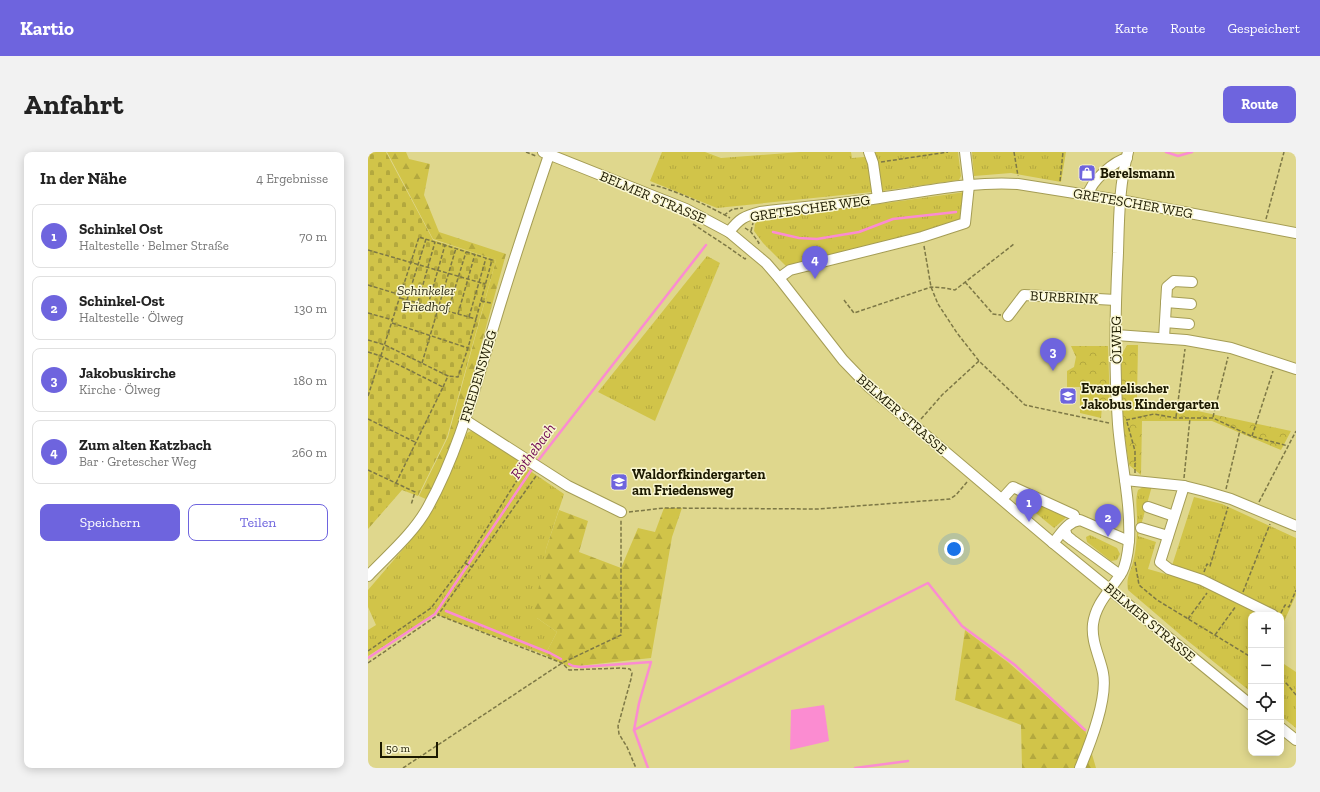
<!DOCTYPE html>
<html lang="de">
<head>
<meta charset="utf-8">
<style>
  body { margin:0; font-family:"Zilla Slab",serif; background:#f2f2f2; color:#222 }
  .controls { position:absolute; right:12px; bottom:12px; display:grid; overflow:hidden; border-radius:8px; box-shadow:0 2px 10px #0003 }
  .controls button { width:36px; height:36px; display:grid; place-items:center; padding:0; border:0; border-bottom:1px solid #e0e0e0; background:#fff; color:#222; font:20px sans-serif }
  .scale { position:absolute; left:12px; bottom:10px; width:58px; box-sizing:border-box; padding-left:4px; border:2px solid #1c1900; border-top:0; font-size:11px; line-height:14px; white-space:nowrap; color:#1c1900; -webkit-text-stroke:3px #faf7d2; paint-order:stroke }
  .you { position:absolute; left:586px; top:397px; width:14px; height:14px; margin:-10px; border:3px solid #fff; border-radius:50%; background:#1a73e8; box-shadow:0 0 0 6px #1a73e833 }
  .badge { display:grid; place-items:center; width:26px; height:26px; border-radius:50%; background:#6e64de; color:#fff; font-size:13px; font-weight:700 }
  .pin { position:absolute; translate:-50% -33px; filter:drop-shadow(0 1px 2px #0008) }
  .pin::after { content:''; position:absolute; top:21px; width:14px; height:12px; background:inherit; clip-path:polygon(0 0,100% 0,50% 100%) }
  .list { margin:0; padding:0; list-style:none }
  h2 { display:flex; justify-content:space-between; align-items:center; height:52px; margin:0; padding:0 16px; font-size:17px }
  h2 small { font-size:13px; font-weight:400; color:#767676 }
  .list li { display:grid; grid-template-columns:26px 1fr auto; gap:12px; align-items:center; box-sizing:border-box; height:64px; margin:0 8px 8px; padding:0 8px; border:1px solid #e0e0e0; border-radius:8px }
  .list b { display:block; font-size:15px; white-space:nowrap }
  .list p { margin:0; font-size:13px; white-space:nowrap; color:#767676 }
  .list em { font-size:13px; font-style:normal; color:#767676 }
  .actions { display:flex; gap:8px; padding:12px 16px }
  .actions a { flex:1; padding:9px 0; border:1px solid #6e64de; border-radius:8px; text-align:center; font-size:14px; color:#6e64de }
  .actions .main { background:#6e64de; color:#fff }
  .icon { flex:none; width:22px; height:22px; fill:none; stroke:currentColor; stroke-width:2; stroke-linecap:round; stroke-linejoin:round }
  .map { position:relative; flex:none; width:928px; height:616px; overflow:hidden; border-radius:8px }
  header { display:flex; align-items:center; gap:24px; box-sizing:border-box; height:56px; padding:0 20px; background:#6e64de; color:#fff }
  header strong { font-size:19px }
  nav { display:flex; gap:22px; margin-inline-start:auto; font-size:14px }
  .intro { display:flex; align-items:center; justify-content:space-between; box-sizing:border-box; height:96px; padding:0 24px }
  h1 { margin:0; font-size:28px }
  .button { padding:10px 18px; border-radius:8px; background:#6e64de; color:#fff; font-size:14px; font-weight:700 }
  main { display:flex; gap:24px; padding:0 24px }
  aside { flex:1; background:#fff; border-radius:8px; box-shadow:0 2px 10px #0003 }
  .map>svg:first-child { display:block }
  .grass { fill:url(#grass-tufts) }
  .forest { fill:url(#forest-firs) }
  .cemetery { fill:url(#cemetery-stones) }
  .park { fill:url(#park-crowns) }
  .water { fill:#fb8cd1 }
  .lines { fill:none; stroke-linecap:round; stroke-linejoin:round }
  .stream { stroke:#fb8cd1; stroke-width:2.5 }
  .minor-casing { stroke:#a59d55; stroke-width:12 }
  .path { stroke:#7d7846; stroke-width:1.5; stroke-dasharray:4 2; stroke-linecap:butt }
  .minor { stroke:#fff; stroke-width:10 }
  .labels { text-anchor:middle; stroke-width:3; stroke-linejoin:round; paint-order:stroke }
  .poi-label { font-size:14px; font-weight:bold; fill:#1c1900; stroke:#faf7d2; text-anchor:start }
  .street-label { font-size:14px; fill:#1c1900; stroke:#faf7d2 }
  .park-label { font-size:14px; font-style:italic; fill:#323019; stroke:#faf7d2 }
  .water-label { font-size:15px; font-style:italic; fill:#6e0852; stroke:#faf7d2 }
</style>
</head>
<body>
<header>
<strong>Kartio</strong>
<nav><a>Karte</a><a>Route</a><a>Gespeichert</a></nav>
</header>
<div class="intro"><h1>Anfahrt</h1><a class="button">Route</a></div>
<main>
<aside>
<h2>In der Nähe<small>4 Ergebnisse</small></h2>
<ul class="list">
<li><span class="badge">1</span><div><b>Schinkel Ost</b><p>Haltestelle · Belmer Straße</p></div><em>70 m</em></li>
<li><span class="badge">2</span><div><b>Schinkel-Ost</b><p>Haltestelle · Ölweg</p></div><em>130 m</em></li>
<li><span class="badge">3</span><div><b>Jakobuskirche</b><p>Kirche · Ölweg</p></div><em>180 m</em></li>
<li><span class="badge">4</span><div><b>Zum alten Katzbach</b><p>Bar · Gretescher Weg</p></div><em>260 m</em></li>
</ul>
<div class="actions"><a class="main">Speichern</a><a>Teilen</a></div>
</aside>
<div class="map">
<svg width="928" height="616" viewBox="0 0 928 616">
  <defs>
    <pattern id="grass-tufts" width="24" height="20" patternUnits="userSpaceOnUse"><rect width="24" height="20" fill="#d1c449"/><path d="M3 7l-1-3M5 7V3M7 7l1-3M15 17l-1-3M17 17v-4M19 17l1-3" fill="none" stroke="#b3a83e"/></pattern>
    <pattern id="forest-firs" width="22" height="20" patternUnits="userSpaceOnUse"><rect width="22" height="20" fill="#d1c449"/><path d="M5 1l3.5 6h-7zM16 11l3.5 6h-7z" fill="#b3a83e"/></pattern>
    <pattern id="cemetery-stones" width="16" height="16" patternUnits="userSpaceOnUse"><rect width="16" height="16" fill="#d1c449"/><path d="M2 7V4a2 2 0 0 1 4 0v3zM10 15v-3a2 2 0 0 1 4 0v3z" fill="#b3a83e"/></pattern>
    <pattern id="park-crowns" width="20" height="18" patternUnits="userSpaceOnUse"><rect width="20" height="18" fill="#d1c449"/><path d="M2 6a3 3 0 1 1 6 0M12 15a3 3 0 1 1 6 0" fill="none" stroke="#b3a83e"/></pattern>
  </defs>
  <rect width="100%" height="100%" fill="#dfd78d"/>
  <g class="grass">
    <path d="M294,0H337L353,6L432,0H483L484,6L508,4L507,0H590L593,24L591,28L514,39L349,56L282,29Z"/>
    <path d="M604,0H698L693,30L643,21L606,24Z"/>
    <path d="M597,40L594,68L552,82L419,115L395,91L386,79L387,72L393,65L511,52Z"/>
    <path d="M339,104L352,111L287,269L230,240Z"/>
    <path d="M103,279L114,283L154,310L158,316L196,342L178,397L169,466L189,480L177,503L67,462L0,504V478L8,473L0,455V438L42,389L53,373L79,326L99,281Z"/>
    <path d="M777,334H784L770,384L788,390L780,417L801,423L826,345L854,352L928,386V443L913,476V463H883V540L815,485L760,438C758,425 762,422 765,410C769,396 769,380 769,366C769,356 767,348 770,338Z"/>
    <path d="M656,342L701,363L686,376L652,348Z"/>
    <path d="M722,383L749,396L752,402L749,408L743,409L719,390L718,385Z"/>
    <path d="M913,510L928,520V576L913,564Z"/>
  </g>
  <g class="forest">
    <path d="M19,0H38L41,7L62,12L56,43L71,80L138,102L95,259L71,326L60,348L51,344L80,285L128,108L65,87Z"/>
    <path d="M296,356H314L304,385L283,506L201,515L177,503L189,480L169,466L166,460L178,397L191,358L220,369L211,400L253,416L270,376L287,380Z"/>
    <path d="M597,478L641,511L717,578L728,616H654L653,573L587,548Z"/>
  </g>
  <path class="cemetery" d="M0,0H18L65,88L128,108L79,285L50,344L34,338L0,377Z"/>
  <g class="park">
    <path d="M759,193H770L769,246L923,279L913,298L844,269H774L773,323L761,313L754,266L753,204Z"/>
    <path d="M703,194H740L742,255H734L733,266L712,261V235H699V219L706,215L708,205Z"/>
  </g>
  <path class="water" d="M456,553L461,589L422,598L423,558Z"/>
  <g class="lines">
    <g class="stream">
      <path d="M798,0L810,4L824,0"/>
      <path d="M405,80L431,86L449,87L491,80L525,67L588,60"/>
      <path d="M169,310L338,93"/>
      <path d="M78,459L182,501L193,507"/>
      <path d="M0,506L67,462L166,314"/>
      <path d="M201,512L205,514L213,515L283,510L271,551L266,578L560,431L594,474L647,513L717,578"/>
      <path d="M266,578L280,616"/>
      <path d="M487,616L540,609"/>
    </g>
    <g class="minor-casing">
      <g id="minor">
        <path d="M175,0L318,57L361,80L398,111L411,126L475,208L501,235L685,391L883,553"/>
        <path d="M501,0L505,11L510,46"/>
        <path d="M720,43C723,29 746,9 759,6"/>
        <path d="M361,80C371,67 376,64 392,60C434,55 475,52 517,45C561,39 606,29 650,32L757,49L928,81"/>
        <path d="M411,126L422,118L554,85L597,71L601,33L597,0"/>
        <path d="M798,150L823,152"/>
        <path d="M640,164L656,143L748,148"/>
        <path d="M797,170L821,172"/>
        <path d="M748,183L818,188L863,196L928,217"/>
        <path d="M796,186L799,135L806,129L824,130"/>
        <path d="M97,268L200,334L253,360"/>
        <path d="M757,328L816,334L836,339L863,347L928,374"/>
        <path d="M816,334L792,410L801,417L834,428L905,463"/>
        <path d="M634,347L645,335L706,363"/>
        <path d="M780,355L806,364"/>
        <path d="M773,376L800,384"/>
        <path d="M697,378L699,384L704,388L752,423"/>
        <path d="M685,391C693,382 699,370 712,368L761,389"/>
        <path d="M0,424C21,402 45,382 60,355C91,299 107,235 126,173C143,116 162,59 181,3"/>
        <path d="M913,576L928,588"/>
        <path d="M712,616C722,592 740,547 735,521C732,505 723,490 725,472C728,450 744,437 754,420C759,411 760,399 761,389C763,350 753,311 750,272C746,215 747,158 750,101C751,67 751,33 760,0"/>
      </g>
    </g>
    <g class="path">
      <path d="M158,0L168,4"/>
      <path d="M646,0L650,24"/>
      <path d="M513,10L580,0"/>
      <path d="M692,29L695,0"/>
      <path d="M283,33C301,35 345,56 362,66"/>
      <path d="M356,63L365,57L375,56"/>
      <path d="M898,67L916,0"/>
      <path d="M325,72L360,95L377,107L379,105"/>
      <path d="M377,76L383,80L391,91L389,93"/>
      <path d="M383,79L385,71"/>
      <path d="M556,94L563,135L570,152L589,181L611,209L657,253L741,271"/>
      <path d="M0,98L117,132"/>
      <path d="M597,130L625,162L633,163"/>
      <path d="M0,133L33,143"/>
      <path d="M32,146L108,167L100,196L90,225L80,224"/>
      <path d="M39,148L58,87"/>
      <path d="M476,148L486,161L563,135L577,136L587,138L646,92"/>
      <path d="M113,149L123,151"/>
      <path d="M50,150L67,90"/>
      <path d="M60,153L77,93"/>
      <path d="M80,159L98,100"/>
      <path d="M0,161L25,168"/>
      <path d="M90,162L107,102"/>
      <path d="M101,165L118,106"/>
      <path d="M24,171L100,196"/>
      <path d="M0,188L17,193L80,224L75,235"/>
      <path d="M0,200L13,204L75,235L28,331"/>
      <path d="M54,211L88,96"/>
      <path d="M0,244L51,85L124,108L108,167"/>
      <path d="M808,265L817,197"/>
      <path d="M845,265L860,205"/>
      <path d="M0,267L47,290"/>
      <path d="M553,267L574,243L611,209"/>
      <path d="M758,268L786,262L808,266H845L883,284L920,294"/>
      <path d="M759,270L767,299V321"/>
      <path d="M884,284L905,219"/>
      <path d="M0,318L47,340L43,353"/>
      <path d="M168,324L70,463L194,511L201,518L252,516L262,517L264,521L263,527L250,574L251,582L259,595L268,616"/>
      <path d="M816,326L822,266"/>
      <path d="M858,337L872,278"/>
      <path d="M891,350L928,279"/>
      <path d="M261,360L296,356L450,357L582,347L588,343L599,330"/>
      <path d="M767,410L771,433L789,448L883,505"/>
      <path d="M97,411L104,415"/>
      <path d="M836,420L839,412L842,414L860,355"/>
      <path d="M875,440L902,372"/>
      <path d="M913,461L917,453L921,455L928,438"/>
      <path d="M820,467L839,441"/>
      <path d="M847,483L868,454"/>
      <path d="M0,499L63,456L97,411L156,317"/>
      <path d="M0,511L70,463"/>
      <path d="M913,527L919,532L928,543"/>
      <path d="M35,616L194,511L253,483V368"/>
    </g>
    <use href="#minor" class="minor"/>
  </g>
  <defs>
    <g id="shop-square" transform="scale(0.9)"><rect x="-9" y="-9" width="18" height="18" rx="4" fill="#6e64de" stroke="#faf7d2"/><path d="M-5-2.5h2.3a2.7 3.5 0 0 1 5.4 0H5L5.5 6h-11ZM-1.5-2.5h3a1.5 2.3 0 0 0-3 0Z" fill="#fff"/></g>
    <g id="school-square" transform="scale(0.9)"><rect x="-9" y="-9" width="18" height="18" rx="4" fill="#6e64de" stroke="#faf7d2"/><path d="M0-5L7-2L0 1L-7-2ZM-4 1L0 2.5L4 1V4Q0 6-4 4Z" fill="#fff"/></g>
  </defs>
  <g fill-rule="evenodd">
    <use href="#shop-square" x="719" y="21"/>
    <use href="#school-square" x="700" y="244"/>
    <use href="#school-square" x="251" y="330"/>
  </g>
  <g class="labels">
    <g class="poi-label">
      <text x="732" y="26">Berelsmann</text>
      <text x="713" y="241">Evangelischer<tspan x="713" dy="16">Jakobus Kindergarten</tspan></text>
      <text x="264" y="327">Waldorfkindergarten<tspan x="264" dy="16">am Friedensweg</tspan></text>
    </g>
    <g class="street-label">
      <text transform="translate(285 45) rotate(23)" y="5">BELMER STRASSE</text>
      <text transform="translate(765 51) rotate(10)" y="5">GRETESCHER WEG</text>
      <text transform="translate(442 56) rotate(-8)" y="5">GRETESCHER WEG</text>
      <text transform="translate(696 145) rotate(3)" y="5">BURBRINK</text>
      <text transform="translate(748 188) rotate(-91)" y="5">ÖLWEG</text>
      <text transform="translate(110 224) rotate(-73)" y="5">FRIEDENSWEG</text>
      <text transform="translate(534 262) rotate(41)" y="5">BELMER STRASSE</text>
      <text transform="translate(782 470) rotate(40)" y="5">BELMER STRASSE</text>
    </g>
    <g class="park-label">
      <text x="58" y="143">Schinkeler<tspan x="58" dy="16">Friedhof</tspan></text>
    </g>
    <g class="water-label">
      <text transform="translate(165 299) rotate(-54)" y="5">Röthebach</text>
    </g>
  </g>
</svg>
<div class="controls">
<button>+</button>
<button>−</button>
<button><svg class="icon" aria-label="locate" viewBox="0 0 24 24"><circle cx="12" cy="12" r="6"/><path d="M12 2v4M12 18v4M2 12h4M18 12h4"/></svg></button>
<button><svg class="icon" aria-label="layers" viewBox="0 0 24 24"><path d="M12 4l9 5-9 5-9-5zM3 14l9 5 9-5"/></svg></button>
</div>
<div class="scale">50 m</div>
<div class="you"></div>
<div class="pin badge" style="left:661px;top:370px">1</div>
<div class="pin badge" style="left:740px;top:385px">2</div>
<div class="pin badge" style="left:685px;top:219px">3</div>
<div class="pin badge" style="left:447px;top:127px">4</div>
</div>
</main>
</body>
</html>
